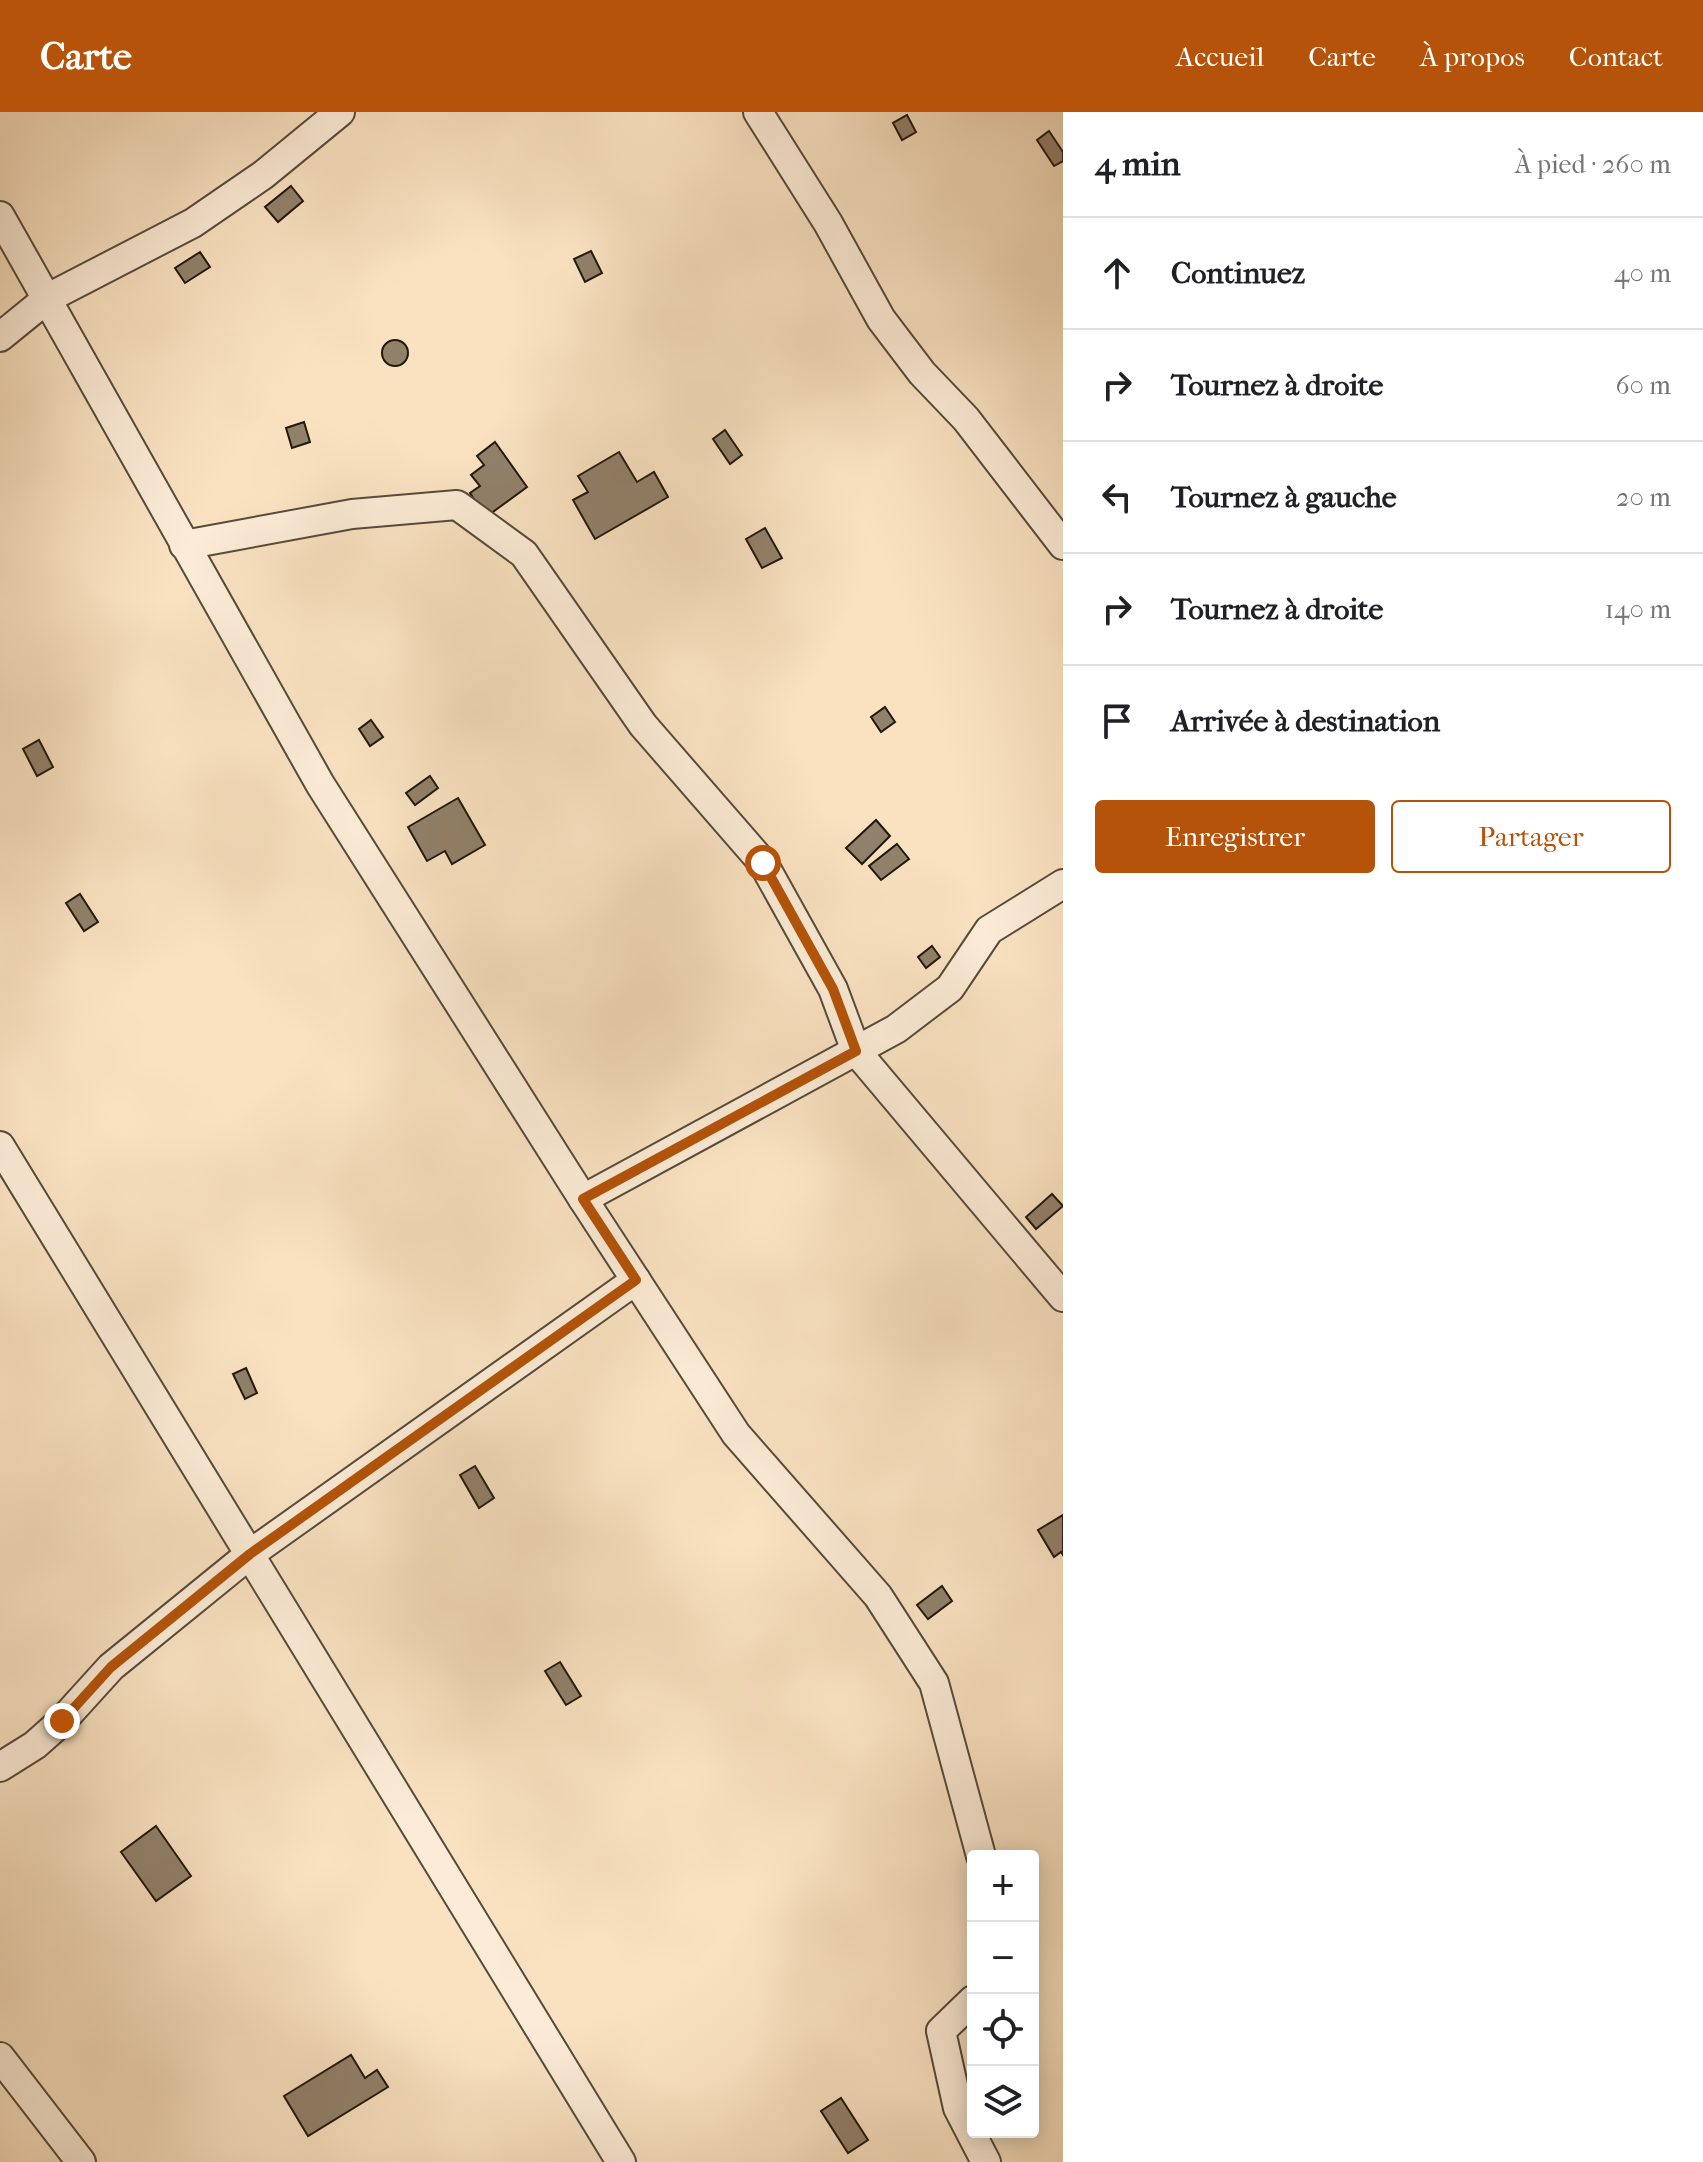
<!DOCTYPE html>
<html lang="fr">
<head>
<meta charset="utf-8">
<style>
  body { margin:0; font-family:"IM FELL French Canon",serif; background:#f2f2f2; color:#202124 }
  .controls { position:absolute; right:24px; bottom:24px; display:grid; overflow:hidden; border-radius:8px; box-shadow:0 4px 20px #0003 }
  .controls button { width:72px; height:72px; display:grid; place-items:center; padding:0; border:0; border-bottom:2px solid #e0e0e0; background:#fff; color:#202124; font:40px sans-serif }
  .stop { position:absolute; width:24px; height:24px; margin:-18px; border:6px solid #b45309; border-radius:50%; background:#fff }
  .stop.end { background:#b45309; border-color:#fff; box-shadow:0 2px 8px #0008 }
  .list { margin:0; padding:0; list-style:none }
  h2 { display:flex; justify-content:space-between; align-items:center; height:104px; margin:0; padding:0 32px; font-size:34px }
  h2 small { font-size:26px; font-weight:400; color:#757577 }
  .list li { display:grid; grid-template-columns:52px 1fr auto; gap:24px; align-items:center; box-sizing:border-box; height:112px; padding:0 32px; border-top:2px solid #e0e0e0 }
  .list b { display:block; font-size:30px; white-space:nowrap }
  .list em { font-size:26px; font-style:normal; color:#757577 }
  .actions { display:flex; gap:16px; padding:24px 32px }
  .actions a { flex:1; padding:18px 0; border:2px solid #b45309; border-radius:8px; text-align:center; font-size:28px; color:#b45309 }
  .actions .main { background:#b45309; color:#fff }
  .icon { flex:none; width:44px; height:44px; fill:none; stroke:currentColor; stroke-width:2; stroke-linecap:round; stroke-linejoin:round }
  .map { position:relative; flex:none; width:1063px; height:2050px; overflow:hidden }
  header { display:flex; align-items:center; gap:48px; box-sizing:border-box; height:112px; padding:0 40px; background:#b45309; color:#fff }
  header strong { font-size:38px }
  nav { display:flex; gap:44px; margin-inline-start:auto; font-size:28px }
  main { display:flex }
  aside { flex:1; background:#fff }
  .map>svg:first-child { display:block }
  .building { fill:#91816b; stroke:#20170e; stroke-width:2 }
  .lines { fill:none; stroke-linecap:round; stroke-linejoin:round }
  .street-casing { stroke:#564a3b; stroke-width:32 }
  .street { stroke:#fcecd7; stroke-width:28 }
  .route { stroke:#b45309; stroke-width:10 }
</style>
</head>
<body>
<header>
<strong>Carte</strong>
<nav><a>Accueil</a><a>Carte</a><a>À propos</a><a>Contact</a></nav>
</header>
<main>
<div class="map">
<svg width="1063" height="2050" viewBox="0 0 1063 2050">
  <rect width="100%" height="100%" fill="#fae2c1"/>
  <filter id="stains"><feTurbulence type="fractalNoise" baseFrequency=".0025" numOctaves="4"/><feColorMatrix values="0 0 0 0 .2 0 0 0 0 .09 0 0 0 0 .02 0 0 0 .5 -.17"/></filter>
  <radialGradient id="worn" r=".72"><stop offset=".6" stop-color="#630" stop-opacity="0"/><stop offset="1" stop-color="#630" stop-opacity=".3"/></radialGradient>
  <g class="building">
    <path d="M907,3L916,20L902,28L893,11Z"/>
    <path d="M1049,19L1063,40V49L1054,54L1037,28Z"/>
    <path d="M291,74L303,89L278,110L265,95Z"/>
    <path d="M591,139L602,161L585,170L574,147Z"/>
    <path d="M200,140L210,155L185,171L175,156Z"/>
    <circle cx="395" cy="241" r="13"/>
    <path d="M304,310L310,330L292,336L286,316Z"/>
    <path d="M725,318L742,343L730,352L713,327Z"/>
    <path d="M495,330L527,375L486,405L470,381L480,374L471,363L484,353L477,344Z"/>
    <path d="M619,340L637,370L654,360L668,385L595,427L573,388L588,380L578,364Z"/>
    <path d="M765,416L782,446L762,456L746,427Z"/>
    <path d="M885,595L895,610L881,620L871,605Z"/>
    <path d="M371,608L383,625L370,634L359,617Z"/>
    <path d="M39,628L53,655L37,664L23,637Z"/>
    <path d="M430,664L438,676L415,693L406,681Z"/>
    <path d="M458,686L485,733L452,752L445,739L427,749L408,715Z"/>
    <path d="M876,708L890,724L862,752L846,736Z"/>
    <path d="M897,732L909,747L881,768L869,754Z"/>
    <path d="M80,782L98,810L84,819L66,791Z"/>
    <path d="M932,834L940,845L926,856L918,845Z"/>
    <path d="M1052,1082L1063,1094L1036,1117L1026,1105Z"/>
    <path d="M246,1256L257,1281L245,1287L233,1262Z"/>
    <path d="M475,1354L494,1386L479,1396L460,1363Z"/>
    <path d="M1063,1403V1443L1061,1440L1054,1445L1038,1418Z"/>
    <path d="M942,1474L952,1489L928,1507L917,1493Z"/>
    <path d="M560,1550L581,1584L566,1593L545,1559Z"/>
    <path d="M156,1714L191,1764L156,1789L121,1740Z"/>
    <path d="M351,1943L365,1966L377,1958L388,1975L308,2024L284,1984Z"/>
    <path d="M841,1986L868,2028L848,2041L821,1999Z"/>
  </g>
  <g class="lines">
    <g class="street-casing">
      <g id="street">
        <path d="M758,0L828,111L881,207L922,261L966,307L1063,433"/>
        <path d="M0,104L320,672L583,1087L736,1322L878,1484L934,1571L981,1744"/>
        <path d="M0,225L48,186L193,111L263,63L340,0"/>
        <path d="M184,433L352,402L457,393L524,442L643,613L763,751L833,877L856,939L1063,1185"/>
        <path d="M0,1034L621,2050"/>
        <path d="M583,1087L896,917L950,876L989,818L1063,772"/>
        <path d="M0,1655L35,1633L62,1609L111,1555L250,1442L636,1168"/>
        <path d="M973,1888L941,1919L958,1996L986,2050"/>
        <path d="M0,1945L81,2050"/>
      </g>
    </g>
    <use href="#street" class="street"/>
  </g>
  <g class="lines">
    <path class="route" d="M62,1609L111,1555L250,1442L636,1168L583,1087L856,939L833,877L763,751"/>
  </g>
  <rect width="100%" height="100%" filter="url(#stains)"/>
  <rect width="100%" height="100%" fill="url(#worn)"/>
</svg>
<div class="controls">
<button>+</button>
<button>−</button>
<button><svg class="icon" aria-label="locate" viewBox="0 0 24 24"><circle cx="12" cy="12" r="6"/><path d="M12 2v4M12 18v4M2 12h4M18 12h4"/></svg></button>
<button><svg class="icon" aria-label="layers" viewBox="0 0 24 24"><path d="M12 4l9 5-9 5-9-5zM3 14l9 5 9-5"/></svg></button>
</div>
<div class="stop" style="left:763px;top:751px"></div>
<div class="stop end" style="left:62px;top:1609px"></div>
</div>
<aside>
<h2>4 min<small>À pied · 260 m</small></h2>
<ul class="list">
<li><svg class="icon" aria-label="ahead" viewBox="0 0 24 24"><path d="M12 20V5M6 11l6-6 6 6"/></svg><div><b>Continuez</b></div><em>40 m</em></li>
<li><svg class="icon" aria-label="right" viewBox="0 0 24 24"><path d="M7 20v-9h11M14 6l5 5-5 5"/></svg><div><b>Tournez à droite</b></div><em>60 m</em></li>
<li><svg class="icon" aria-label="left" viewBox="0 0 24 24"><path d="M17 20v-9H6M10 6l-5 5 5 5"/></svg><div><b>Tournez à gauche</b></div><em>20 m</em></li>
<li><svg class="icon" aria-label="right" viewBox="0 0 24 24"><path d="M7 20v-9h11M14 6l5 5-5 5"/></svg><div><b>Tournez à droite</b></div><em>140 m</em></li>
<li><svg class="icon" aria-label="arrive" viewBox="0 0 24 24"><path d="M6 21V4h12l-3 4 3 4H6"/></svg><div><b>Arrivée à destination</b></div></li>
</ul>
<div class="actions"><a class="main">Enregistrer</a><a>Partager</a></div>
</aside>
</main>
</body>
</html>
